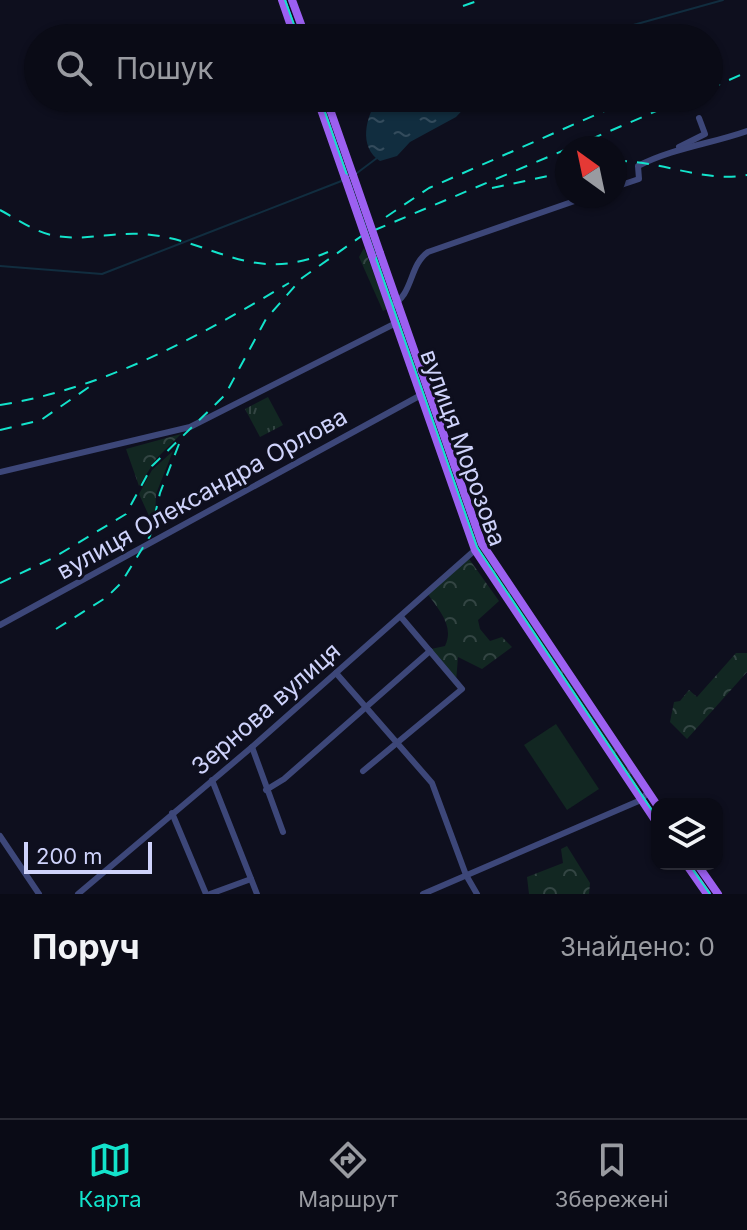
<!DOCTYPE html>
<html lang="uk">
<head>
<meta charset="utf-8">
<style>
  body { margin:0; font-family:Inter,sans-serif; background:#13141f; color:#f1f3f6 }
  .controls { position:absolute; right:24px; bottom:24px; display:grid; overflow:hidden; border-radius:16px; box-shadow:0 2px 6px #0004 }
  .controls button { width:72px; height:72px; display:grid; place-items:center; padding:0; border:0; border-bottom:2px solid #2a2b35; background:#0a0b16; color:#f1f3f6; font:40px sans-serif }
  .compass { position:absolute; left:555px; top:136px; width:72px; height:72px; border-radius:50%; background:#0a0b16; box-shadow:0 2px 6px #0004; rotate:327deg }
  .scale { position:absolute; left:24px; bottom:20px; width:128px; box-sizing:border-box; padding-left:8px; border:4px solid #cfd3fb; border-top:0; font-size:22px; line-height:28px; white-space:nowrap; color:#cfd3fb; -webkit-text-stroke:6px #0e0f1e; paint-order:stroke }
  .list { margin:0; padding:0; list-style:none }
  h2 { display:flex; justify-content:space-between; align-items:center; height:104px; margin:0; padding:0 32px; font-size:34px }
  h2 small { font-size:26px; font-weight:400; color:#999ba1 }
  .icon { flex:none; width:44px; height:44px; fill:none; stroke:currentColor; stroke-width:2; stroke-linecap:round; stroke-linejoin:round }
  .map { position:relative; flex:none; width:747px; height:894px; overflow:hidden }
  .search { position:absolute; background:#0a0b16; box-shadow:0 2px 6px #0004; left:24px; right:24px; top:24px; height:88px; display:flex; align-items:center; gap:20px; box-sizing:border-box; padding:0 28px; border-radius:44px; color:#999ba1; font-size:30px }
  .sheet { height:224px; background:#0a0b16 }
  nav { display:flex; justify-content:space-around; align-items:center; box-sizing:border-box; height:112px; border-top:2px solid #2a2b35; background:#0a0b16; font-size:22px; color:#999ba1 }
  nav a { display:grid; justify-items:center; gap:4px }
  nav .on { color:#13e3cb }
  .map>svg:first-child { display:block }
  .grass { fill:url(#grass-tufts) }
  .forest { fill:url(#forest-crowns) }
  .garden { fill:#122722 }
  .water { fill:url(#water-ripples) }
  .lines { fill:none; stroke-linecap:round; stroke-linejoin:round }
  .stream { stroke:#112d3f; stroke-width:2 }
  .minor { stroke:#3d4779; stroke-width:6 }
  .major { stroke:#9c60f1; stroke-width:8 }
  .tram { stroke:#13e3cb; stroke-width:2 }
  .rail { stroke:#13e3cb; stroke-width:2; stroke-dasharray:12 10; stroke-linecap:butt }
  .major-bridge { stroke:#9c60f1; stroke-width:8 }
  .labels { text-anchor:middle; stroke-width:6; stroke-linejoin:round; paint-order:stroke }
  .street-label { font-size:24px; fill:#cfd3fb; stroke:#0e0f1e }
</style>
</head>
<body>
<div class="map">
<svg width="747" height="894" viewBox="0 0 747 894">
  <defs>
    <pattern id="grass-tufts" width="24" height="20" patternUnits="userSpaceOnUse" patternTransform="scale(2)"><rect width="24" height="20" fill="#122722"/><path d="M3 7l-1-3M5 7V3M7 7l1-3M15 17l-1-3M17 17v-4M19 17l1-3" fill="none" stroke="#334543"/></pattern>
    <pattern id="forest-crowns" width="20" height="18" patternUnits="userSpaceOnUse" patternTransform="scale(2)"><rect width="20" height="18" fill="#122722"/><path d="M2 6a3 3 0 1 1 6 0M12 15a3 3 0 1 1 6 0" fill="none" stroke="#334543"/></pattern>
    <pattern id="water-ripples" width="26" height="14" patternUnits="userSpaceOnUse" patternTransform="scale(2)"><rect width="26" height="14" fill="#112d3f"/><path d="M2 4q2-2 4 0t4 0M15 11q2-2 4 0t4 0" fill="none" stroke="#334b5c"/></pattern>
  </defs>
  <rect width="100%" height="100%" fill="#0e0f1e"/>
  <g class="grass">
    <path d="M268,397L283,425L260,437L245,409Z"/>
    <path d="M476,535L641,788L637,791L471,537Z"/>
  </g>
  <g class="forest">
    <path d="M364,248L387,309L383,311L359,257Z"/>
    <path d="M181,434L156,459L139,486L126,449Z"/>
    <path d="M173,451L156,494L155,519L150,518L139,494L152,470Z"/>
    <path d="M467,556L499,601L478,620L480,629L490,641L502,637L512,647L482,669L458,657L456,682L431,649L445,646C455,626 438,609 427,593Z"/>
    <path d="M736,653H747V672L687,739L670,722L674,702L680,701L689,690L697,697Z"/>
    <path d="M567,846L590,883L589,894H529L527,877L563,863L561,849Z"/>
  </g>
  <path class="garden" d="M556,724L599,789L567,810L524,745Z"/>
  <path class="water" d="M474,98L456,117L410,142L397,156L380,161C358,147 366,116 378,99Z"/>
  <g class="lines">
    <g class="stream">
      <path d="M601,34L723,0"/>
      <path d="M357,173L377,158"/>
      <path d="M0,266L102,274L344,180"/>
    </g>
    <g class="minor">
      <path d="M679,147L705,134L699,118"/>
      <path d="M615,187L639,179L638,166C673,148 710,144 747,131"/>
      <path d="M390,306C414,296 408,266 428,252L589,196"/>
      <path d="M0,472L190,427L396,323"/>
      <path d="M0,625L421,395"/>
      <path d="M336,673L432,783L466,875L477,894"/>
      <path d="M252,747L283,832"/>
      <path d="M363,771L462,689L401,617"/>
      <path d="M212,780L257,894"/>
      <path d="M266,790L284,779L430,651"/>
      <path d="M172,813L206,894"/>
      <path d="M0,836L39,894"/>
      <path d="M78,894L252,747L475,550"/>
      <path d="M210,894L251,879"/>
      <path d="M423,894L641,800L648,792"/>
    </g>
    <g class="major">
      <path d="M282,0L295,38"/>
      <path d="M292,0L306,38"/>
      <path d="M317,98L345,178"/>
      <path d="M326,98L353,175"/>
      <path d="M380,253L482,544L657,805"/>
      <path d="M372,256L475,550L657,823"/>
      <path d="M686,864L707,894"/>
      <path d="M697,864L718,894"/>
    </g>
    <g class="tram">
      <path d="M285,0L299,38"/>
      <path d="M320,98L477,547L657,818"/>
      <path d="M689,864L710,894"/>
    </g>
    <g class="rail">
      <path d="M463,6L480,0"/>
      <path d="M709,89L747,72"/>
      <path d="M570,148L687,98"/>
      <path d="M615,161C661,160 702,183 747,175"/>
      <path d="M492,188L567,172"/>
      <path d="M0,210C17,219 36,233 56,236C84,241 114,232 142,234C214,239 250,286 328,252"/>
      <path d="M386,217L429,188L634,98"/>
      <path d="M0,405C106,388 198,337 289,283"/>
      <path d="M0,430L41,420L92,385"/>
      <path d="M0,583L53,558L126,514L152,466L225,395L266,319L302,278L363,235L567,149"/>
      <path d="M56,629L107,597L121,583L150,536L160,493L179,444"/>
    </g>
    <g class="major-bridge">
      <path d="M353,175L380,253"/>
      <path d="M345,178L372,256"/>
    </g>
  </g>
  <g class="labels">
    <g class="street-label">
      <text transform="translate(463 448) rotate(70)" y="8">вулиця Морозова</text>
      <text transform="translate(202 494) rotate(-29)" y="8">вулиця Олександра Орлова</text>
      <text transform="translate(266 709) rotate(-41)" y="8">Зернова вулиця</text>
    </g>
  </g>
</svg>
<div class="controls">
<button><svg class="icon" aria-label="layers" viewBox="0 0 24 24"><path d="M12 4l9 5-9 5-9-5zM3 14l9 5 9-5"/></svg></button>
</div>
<svg class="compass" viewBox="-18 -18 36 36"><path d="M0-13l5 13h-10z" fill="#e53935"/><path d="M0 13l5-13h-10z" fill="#999ba1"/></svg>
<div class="scale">200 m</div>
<div class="search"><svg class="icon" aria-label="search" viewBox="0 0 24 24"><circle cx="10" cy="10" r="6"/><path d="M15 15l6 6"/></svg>Пошук</div>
</div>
<section class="sheet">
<h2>Поруч<small>Знайдено: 0</small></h2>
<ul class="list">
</ul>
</section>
<nav>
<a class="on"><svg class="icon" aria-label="map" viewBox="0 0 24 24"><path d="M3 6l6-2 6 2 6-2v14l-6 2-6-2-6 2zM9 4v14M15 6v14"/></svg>Карта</a>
<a><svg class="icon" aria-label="directions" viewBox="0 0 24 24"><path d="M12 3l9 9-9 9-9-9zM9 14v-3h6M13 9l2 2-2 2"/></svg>Маршрут</a>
<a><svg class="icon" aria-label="saved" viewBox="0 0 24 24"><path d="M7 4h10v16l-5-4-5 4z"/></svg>Збережені</a>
</nav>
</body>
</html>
